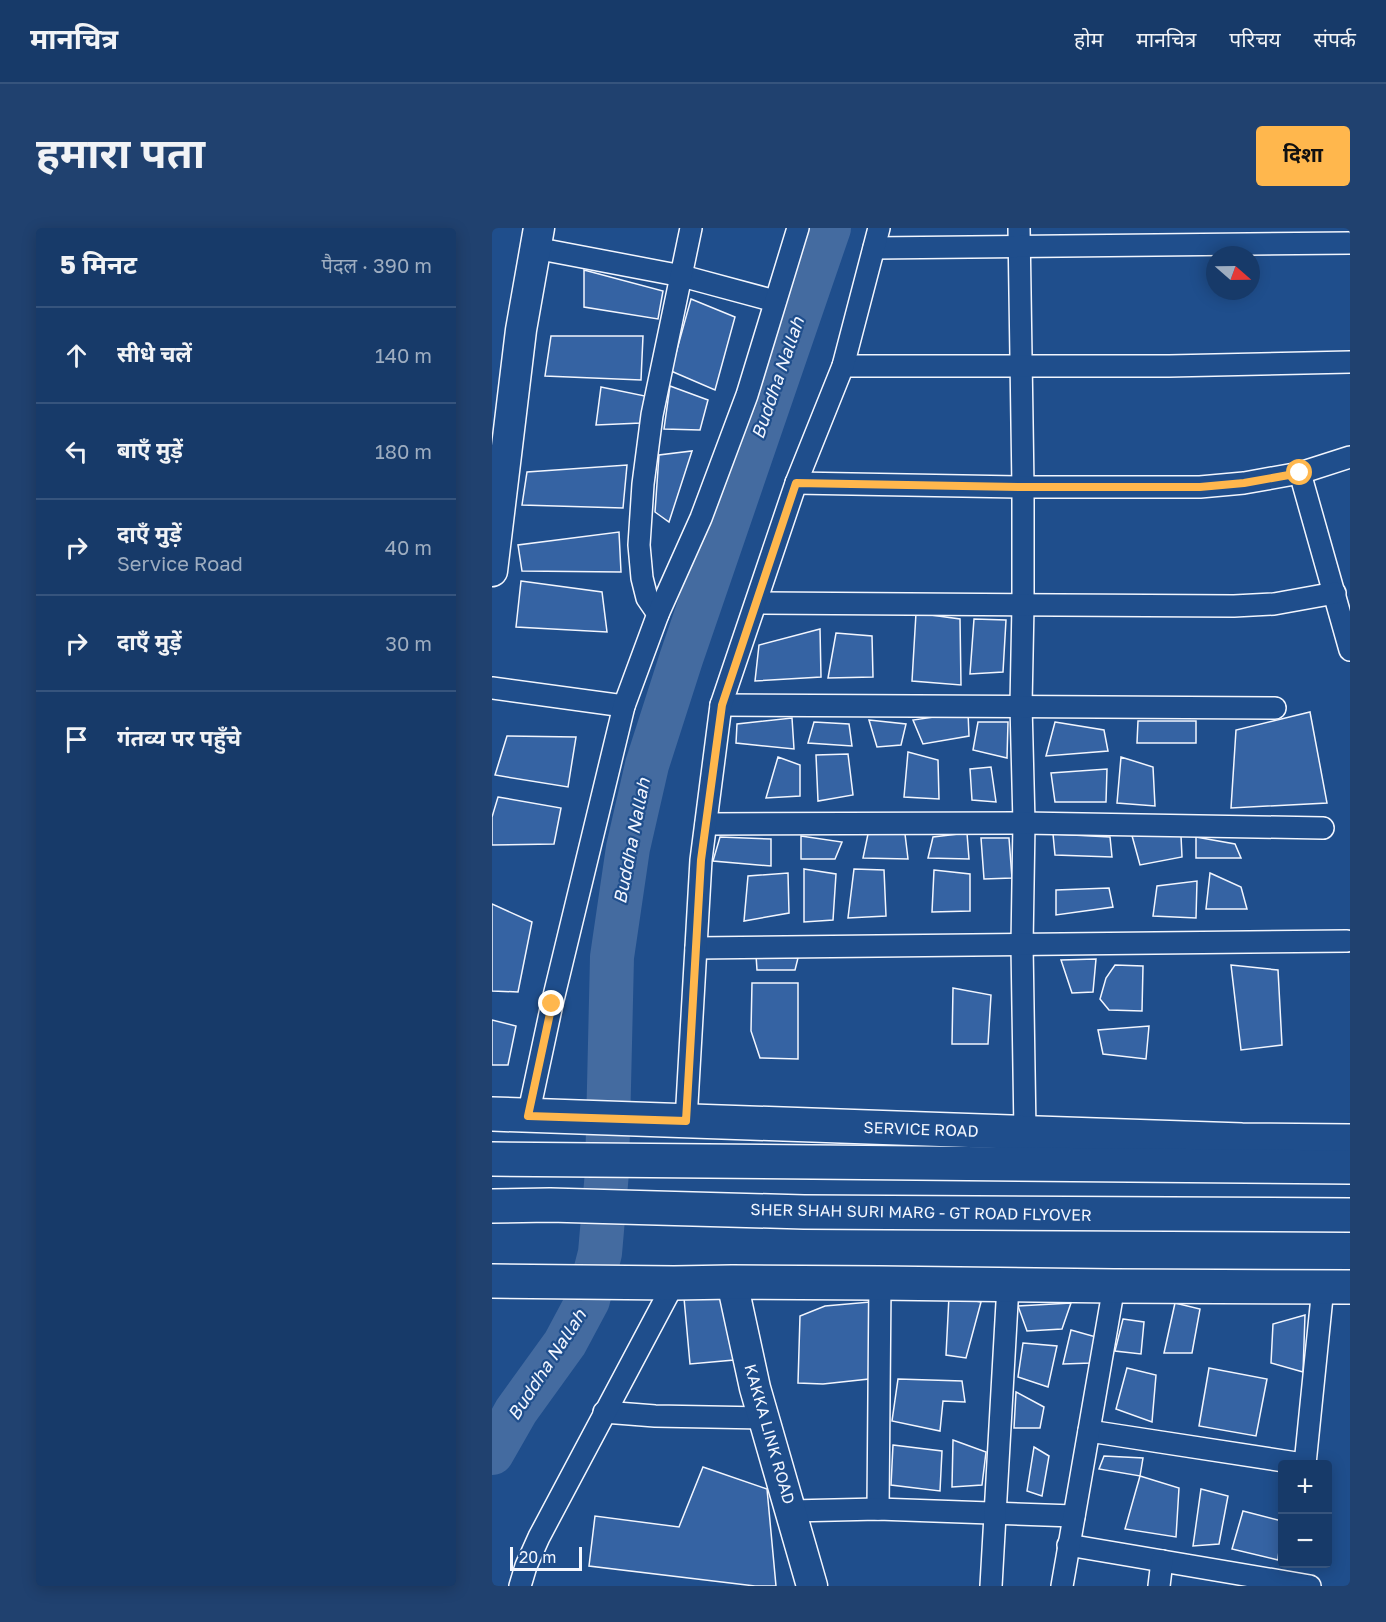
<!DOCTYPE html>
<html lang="hi">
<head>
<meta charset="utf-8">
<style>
  body { margin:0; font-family:"Golos Text","Noto Sans Devanagari",sans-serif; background:#20416f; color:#f1f3f6 }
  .controls { position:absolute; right:18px; bottom:18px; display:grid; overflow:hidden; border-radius:6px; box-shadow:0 3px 15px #0003 }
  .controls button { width:54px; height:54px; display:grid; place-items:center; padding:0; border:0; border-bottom:2px solid #36547d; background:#173a69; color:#f1f3f6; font:30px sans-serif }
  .compass { position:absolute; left:714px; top:18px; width:54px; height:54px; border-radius:50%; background:#173a69; box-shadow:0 3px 15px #0003; rotate:110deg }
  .scale { position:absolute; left:18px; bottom:15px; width:72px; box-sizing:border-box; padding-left:6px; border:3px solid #f2f6ff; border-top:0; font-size:16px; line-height:21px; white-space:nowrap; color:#f2f6ff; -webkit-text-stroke:4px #1f4e8c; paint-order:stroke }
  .stop { position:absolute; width:18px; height:18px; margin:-14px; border:4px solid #ffb74d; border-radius:50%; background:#fff }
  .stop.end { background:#ffb74d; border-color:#fff; box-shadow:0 2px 6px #0008 }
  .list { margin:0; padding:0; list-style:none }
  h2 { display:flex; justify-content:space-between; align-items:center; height:78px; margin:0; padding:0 24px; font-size:26px }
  h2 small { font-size:20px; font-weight:400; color:#9eadc0 }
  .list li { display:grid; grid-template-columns:39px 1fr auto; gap:18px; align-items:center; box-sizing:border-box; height:96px; padding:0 24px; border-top:2px solid #36547d }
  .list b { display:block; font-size:22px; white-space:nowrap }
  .list p { margin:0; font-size:20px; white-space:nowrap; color:#9eadc0 }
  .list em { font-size:20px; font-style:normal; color:#9eadc0 }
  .icon { flex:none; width:33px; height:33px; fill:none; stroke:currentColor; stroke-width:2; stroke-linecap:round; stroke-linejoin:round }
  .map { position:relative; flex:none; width:858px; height:1358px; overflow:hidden; border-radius:6px }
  header { display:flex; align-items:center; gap:36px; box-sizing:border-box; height:84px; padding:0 30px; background:#173a69; border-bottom:2px solid #36547d }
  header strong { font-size:28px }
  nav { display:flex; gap:33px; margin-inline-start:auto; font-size:21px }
  .intro { display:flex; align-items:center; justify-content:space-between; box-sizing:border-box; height:144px; padding:0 36px }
  h1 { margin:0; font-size:42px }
  .button { padding:15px 27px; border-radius:6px; background:#ffb74d; color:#111; font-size:21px; font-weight:700 }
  main { display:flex; gap:36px; padding:0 36px }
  aside { flex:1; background:#173a69; border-radius:6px; box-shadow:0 3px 15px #0003 }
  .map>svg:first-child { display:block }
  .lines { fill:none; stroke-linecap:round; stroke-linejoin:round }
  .river { stroke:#446ba0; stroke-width:44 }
  .building { fill:#3563a3; stroke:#f2f6ff; stroke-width:1.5 }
  .street-casing { stroke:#f2f6ff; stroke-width:24 }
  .secondary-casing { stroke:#f2f6ff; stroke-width:33 }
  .primary-casing { stroke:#f2f6ff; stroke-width:36 }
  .highway-casing { stroke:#f2f6ff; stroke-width:36 }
  .street { stroke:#1f4e8c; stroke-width:21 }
  .secondary { stroke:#1f4e8c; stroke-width:30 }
  .primary { stroke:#1f4e8c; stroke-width:33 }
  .highway { stroke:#1f4e8c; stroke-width:33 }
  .route { stroke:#ffb74d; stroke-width:8 }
  .labels { text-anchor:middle; stroke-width:4.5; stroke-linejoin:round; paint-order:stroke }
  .street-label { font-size:16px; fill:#f2f6ff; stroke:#1f4e8c }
  .water-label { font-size:18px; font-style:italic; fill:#f2f6ff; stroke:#1f4e8c }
</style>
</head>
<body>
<header>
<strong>मानचित्र</strong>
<nav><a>होम</a><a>मानचित्र</a><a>परिचय</a><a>संपर्क</a></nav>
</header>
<div class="intro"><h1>हमारा पता</h1><a class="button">दिशा</a></div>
<main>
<aside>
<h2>5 मिनट<small>पैदल · 390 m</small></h2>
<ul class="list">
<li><svg class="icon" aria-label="ahead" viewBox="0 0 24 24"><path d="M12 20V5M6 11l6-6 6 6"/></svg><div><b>सीधे चलें</b></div><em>140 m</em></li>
<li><svg class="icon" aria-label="left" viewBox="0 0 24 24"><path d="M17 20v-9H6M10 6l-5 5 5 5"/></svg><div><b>बाएँ मुड़ें</b></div><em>180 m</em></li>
<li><svg class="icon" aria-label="right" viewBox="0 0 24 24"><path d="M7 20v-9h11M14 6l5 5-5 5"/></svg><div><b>दाएँ मुड़ें</b><p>Service Road</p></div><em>40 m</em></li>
<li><svg class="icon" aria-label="right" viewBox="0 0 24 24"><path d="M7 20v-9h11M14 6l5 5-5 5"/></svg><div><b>दाएँ मुड़ें</b></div><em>30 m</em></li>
<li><svg class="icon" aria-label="arrive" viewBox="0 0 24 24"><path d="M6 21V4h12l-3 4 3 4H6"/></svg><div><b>गंतव्य पर पहुँचे</b></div></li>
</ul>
</aside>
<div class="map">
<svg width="858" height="1358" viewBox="0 0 858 1358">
  <rect width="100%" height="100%" fill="#1f4e8c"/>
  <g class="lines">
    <path class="river" d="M0,1225L24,1183L73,1115L96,1072L108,1025L115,944L120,729L136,620L155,537L189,431L337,0"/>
  </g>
  <g class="building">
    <path d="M92,42L171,63L166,91L92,79Z"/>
    <path d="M199,71L243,89L223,162L179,143Z"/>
    <path d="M59,108H151L149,152L53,148Z"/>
    <path d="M178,158L216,172L208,202L172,201Z"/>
    <path d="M109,159L153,168L149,195L104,197Z"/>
    <path d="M200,223L177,294L163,284L167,227Z"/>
    <path d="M135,237L131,280L30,277L35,244Z"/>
    <path d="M127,304L129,344L30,343L26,317Z"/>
    <path d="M29,353L110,364L115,404L24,399Z"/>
    <path d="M424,385L468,391L469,457L420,453Z"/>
    <path d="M482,391L514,392L511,444L478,446Z"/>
    <path d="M328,401L329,449L263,453L267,417Z"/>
    <path d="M344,405L380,408L381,449L336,450Z"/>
    <path d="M476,484L477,508L431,516L421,492Z"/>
    <path d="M818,484L835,575L739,580L744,502Z"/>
    <path d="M300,490L302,521L244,515L245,496Z"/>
    <path d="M377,492L414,496L409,517L385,519Z"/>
    <path d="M646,493H704V515H645Z"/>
    <path d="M322,494L357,496L360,518L316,515Z"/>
    <path d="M486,494H516L515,530L481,522Z"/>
    <path d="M563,494L612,502L616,523L554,528Z"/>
    <path d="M15,508L84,509L76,559L3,547Z"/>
    <path d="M416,524L446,532L447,571L412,569Z"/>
    <path d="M356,526L361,567L326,573L324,527Z"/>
    <path d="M286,529L308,537V568L274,570Z"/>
    <path d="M629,529L661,539L663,578L625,575Z"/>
    <path d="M499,539L504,574L480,572L478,541Z"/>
    <path d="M615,541L614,574H563L559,545Z"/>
    <path d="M6,569L69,580L62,616L0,617V589Z"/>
    <path d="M639,604L689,608L690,629L648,637Z"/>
    <path d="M475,605L477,631L436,630L441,609Z"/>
    <path d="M376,606H413L416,631L371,630Z"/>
    <path d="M561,606L618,609L620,629L563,627Z"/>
    <path d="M309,608L350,614L343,631H309Z"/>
    <path d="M228,609L279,611V638L221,633Z"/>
    <path d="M704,609L743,616L749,630H704Z"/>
    <path d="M489,610H517L520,650L492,651Z"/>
    <path d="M312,641L344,646L341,692L312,694Z"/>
    <path d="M362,641L392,642L394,688L356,690Z"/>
    <path d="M442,642L478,646V683L440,684Z"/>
    <path d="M296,645L297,685L252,693L256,648Z"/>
    <path d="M718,645L749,659L755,681H714Z"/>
    <path d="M705,653L704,690L661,688L665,658Z"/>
    <path d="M617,660L621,679L564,687V662Z"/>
    <path d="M0,676L40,694L26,764L0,763Z"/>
    <path d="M264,727L306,730L303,742H265Z"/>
    <path d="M604,731L601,764L580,765L569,732Z"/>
    <path d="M623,737L651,738L650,783L617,782L608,771L614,750Z"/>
    <path d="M739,737L786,742L790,817L749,822Z"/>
    <path d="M260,755H306V831L268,830L259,803Z"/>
    <path d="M461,760L499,767L496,816H460Z"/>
    <path d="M0,792L24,798L16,837H0Z"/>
    <path d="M657,798L654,831L611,826L606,802Z"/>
    <path d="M236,1066L242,1132L198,1136L192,1070Z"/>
    <path d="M457,1068L489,1074L474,1130L454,1127Z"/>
    <path d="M378,1074L386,1150L331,1156L306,1155L308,1088L333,1078Z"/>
    <path d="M579,1075L570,1101L535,1103L526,1078Z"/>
    <path d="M683,1075L708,1081L700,1125H672Z"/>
    <path d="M813,1087L811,1144L779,1135L781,1096Z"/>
    <path d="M631,1091L652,1094L649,1126L623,1123Z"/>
    <path d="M579,1102L604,1109L599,1135L571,1136Z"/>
    <path d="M531,1115L565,1118L556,1159L526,1149Z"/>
    <path d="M635,1140L664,1147L660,1194L624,1181Z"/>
    <path d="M717,1140L775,1151L764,1208L707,1198Z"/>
    <path d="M406,1151L470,1153L473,1174L451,1173L448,1203L400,1193Z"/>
    <path d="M524,1164L552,1179L548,1200H522Z"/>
    <path d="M461,1212L494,1224L490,1257L460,1259Z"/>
    <path d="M401,1217L450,1223L448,1263L399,1257Z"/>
    <path d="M542,1219L557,1228L550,1268L535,1263Z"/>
    <path d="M612,1228L651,1230L648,1248L607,1241Z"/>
    <path d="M211,1239L275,1261L284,1358H263L97,1338L103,1288L187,1299Z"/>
    <path d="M648,1248L687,1260L684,1309L633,1301Z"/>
    <path d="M709,1261L736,1268L727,1316L701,1318Z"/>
    <path d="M751,1283L790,1293L786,1332L740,1321Z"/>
  </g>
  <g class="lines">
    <g class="street-casing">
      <g id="street">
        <path d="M527,0L531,259V377L529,477L532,595L530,717L533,904"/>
        <path d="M43,20L190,48L283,73"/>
        <path d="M382,20L858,15"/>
        <path d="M351,138H677L858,134"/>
        <path d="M808,245L858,422"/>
        <path d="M304,255L531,259H708L752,255L808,245L858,229"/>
        <path d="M264,375L742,378L782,376L843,365"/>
        <path d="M166,386L155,370L150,350L147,317L151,256L160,187L199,0"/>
        <path d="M0,460L132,478"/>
        <path d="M229,477L783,480"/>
        <path d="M214,596L532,595L831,600"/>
        <path d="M204,720L855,713"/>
        <path d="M36,888L60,776L132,478L166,386L209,290L255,167L306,0"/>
        <path d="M194,893L209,632L229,477L304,255L351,138L387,0"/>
        <path d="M112,1184L163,1188L271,1190"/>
        <path d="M597,1203L811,1236"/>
        <path d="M813,1236L831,1059"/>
        <path d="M386,1281L388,1055"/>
        <path d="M299,1283L386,1281L582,1288"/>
        <path d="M576,1317L818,1358"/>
        <path d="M28,1358L34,1338L47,1309L182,1055"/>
        <path d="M499,1358L516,1057"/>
        <path d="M570,1358L622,1058"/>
        <path d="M667,1358L670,1333"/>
      </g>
    </g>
    <g class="secondary-casing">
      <g id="secondary">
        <path d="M0,343L29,102L47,0"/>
        <path d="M240,1054L263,1160L320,1358"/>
      </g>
    </g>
    <g class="primary-casing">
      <g id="primary">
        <path d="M0,886L750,912L858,913"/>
        <path d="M0,1053L182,1055L240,1054L388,1055L622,1058L858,1059"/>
      </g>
    </g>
    <g class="highway-casing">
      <g id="highway">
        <path d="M0,931L858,939"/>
        <path d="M0,978L58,977L312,984L858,987"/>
      </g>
    </g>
    <use href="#street" class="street"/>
    <use href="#secondary" class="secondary"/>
    <use href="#primary" class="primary"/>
    <use href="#highway" class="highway"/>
  </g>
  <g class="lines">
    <path class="route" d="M60,776L36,888L194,893L209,632L230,477L304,255L531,259H708L752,255L808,245"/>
  </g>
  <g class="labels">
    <g class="street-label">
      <text transform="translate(429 901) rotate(2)" y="6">SERVICE ROAD</text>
      <text transform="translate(429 984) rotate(1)" y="6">SHER SHAH SURI MARG - GT ROAD FLYOVER</text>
      <text transform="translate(278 1206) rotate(74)" y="6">KAKKA LINK ROAD</text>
    </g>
    <g class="water-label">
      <text transform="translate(286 150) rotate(-71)" y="6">Buddha Nallah</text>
      <text transform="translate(140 613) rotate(-79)" y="6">Buddha Nallah</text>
      <text transform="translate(55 1137) rotate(-57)" y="6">Buddha Nallah</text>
    </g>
  </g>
</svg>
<div class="controls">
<button>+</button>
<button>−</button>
</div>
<svg class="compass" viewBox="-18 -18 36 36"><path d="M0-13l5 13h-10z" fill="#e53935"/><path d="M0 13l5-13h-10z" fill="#9eadc0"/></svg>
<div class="scale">20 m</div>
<div class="stop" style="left:808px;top:245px"></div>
<div class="stop end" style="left:60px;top:776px"></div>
</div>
</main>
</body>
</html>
